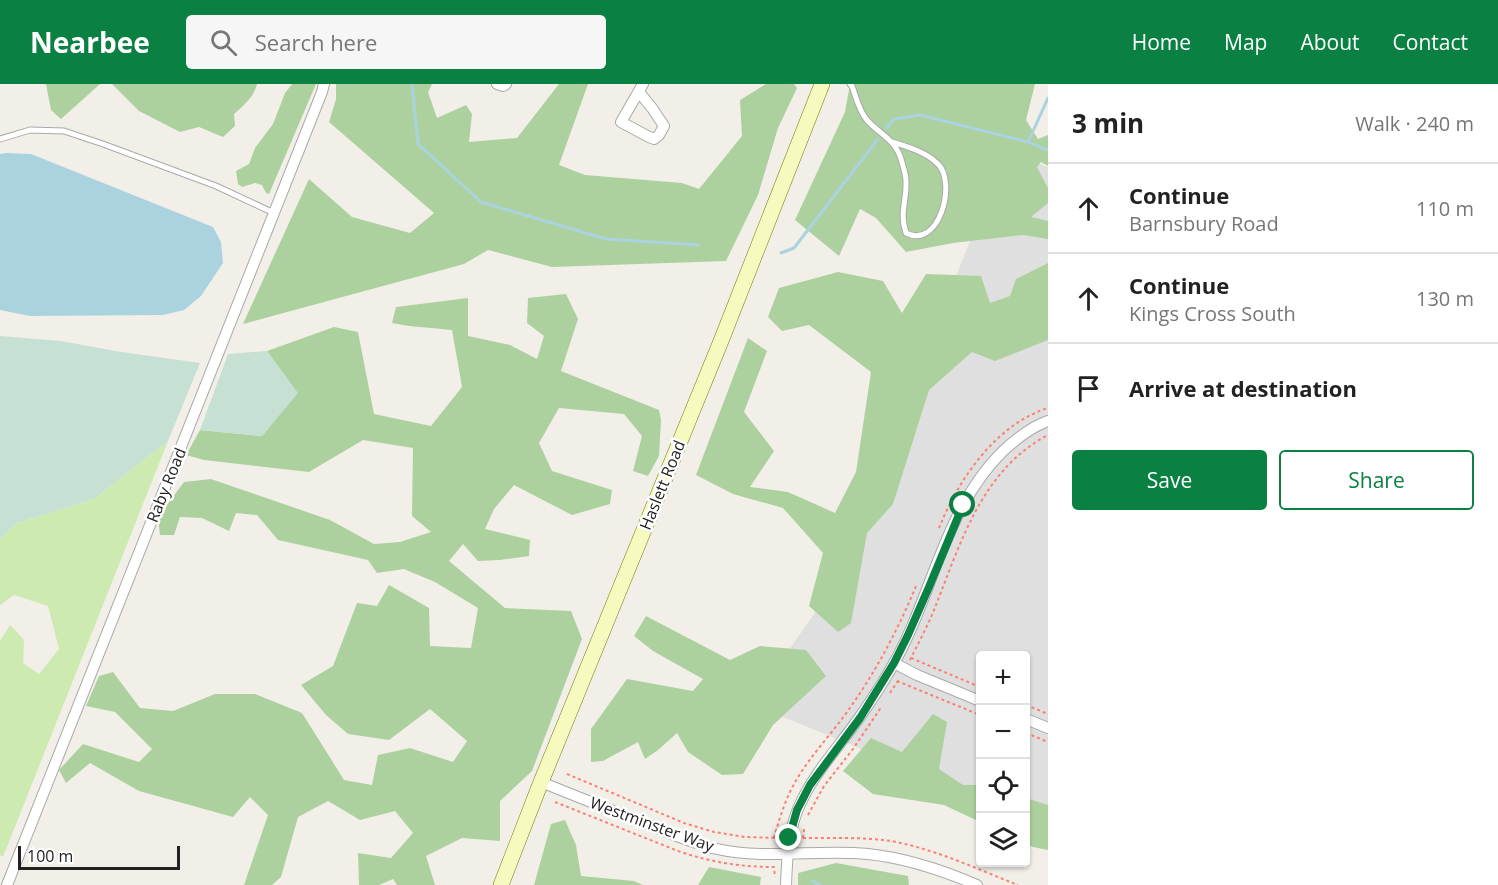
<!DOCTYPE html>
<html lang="en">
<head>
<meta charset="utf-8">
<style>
  body { margin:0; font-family:"Open Sans",sans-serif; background:#f6f6f6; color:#222 }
  .controls { position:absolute; right:18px; bottom:18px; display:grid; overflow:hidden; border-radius:6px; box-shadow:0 2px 4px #0004 }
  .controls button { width:54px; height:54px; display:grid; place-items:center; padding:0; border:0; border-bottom:2px solid #e0e0e0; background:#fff; color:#222; font:30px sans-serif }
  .scale { position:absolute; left:18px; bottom:15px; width:162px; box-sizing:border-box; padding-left:6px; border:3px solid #222; border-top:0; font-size:16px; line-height:21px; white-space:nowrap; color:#222; -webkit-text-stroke:4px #fff; paint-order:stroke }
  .stop { position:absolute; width:18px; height:18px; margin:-14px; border:4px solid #0b8043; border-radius:50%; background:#fff }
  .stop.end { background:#0b8043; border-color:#fff; box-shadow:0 2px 6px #0008 }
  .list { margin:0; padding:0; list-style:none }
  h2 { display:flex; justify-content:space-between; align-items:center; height:78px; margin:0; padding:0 24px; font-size:26px }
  h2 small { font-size:20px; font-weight:400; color:#767676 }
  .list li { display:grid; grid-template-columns:39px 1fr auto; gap:18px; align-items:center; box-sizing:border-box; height:90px; padding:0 24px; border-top:2px solid #e0e0e0 }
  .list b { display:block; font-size:22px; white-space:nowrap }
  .list p { margin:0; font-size:20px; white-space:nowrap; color:#767676 }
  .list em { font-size:20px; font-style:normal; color:#767676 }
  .actions { display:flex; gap:12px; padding:18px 24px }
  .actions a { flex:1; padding:14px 0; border:2px solid #0b8043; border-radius:6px; text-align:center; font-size:21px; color:#0b8043 }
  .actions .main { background:#0b8043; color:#fff }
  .icon { flex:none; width:33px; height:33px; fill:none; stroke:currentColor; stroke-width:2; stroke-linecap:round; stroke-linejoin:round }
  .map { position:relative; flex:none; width:1048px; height:801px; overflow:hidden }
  header { display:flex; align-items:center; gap:36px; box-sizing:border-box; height:84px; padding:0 30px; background:#0b8043; color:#fff }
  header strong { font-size:28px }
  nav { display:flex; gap:33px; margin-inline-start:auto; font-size:21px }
  .search { width:420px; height:54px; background:#f6f6f6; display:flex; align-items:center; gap:15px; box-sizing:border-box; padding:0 21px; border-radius:6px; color:#767676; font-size:22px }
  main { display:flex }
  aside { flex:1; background:#fff }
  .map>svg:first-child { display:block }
  .residential { fill:#e0dfdf }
  .grass { fill:#cdebb0 }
  .forest { fill:#add19e }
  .wetland { fill:#c6e0d4 }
  .water { fill:#aad3df }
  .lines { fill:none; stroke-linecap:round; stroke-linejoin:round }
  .stream { stroke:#aad3df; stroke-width:3 }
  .lane-casing { stroke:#a9a9a9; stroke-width:7 }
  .street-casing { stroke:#a9a9a9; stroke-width:12 }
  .secondary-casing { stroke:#707d05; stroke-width:16 }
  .path { stroke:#fa8072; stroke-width:2; stroke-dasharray:3 3; stroke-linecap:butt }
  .lane { stroke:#fff; stroke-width:5 }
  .street { stroke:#fff; stroke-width:10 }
  .secondary { stroke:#f7fabf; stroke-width:15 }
  .route { stroke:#0b8043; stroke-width:8 }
  .labels { text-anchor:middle; stroke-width:5; stroke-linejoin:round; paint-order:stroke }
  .street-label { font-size:16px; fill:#222; stroke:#fff }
</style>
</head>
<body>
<header>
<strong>Nearbee</strong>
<div class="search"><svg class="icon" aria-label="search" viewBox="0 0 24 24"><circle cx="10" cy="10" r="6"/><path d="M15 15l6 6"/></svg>Search here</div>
<nav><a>Home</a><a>Map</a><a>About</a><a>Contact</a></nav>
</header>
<main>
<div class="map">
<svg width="1048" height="801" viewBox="0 0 1048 801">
  <rect width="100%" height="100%" fill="#f2efe9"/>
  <path class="residential" d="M1006,66L1048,83V740L1026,731V572H980V713L751,620L833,503Z"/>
  <path class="grass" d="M168,357L3,773L0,771V557L10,541L24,556L23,579L39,590L59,565L48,522L14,511L0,521V455L17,439L94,415Z"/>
  <g class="forest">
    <path d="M46,0H100L61,35L51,26Z"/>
    <path d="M112,0H257C254,13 244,21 234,30L235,42L223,53L199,43L180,48L139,27Z"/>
    <path d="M292,0H316L269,110L266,109L262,101L255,99L242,103L238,100L236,87L249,80L255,64L273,40L285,9Z"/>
    <path d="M336,0H432L428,8L437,34L466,21L472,30L469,58L517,54L559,0H588L559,81L585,91L682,99L699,105L742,52L740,16L766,0H794L797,4L778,44L758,111L726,177L552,183L488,166L464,180L243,240L309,95L352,133L410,149L434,129L329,38L336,15Z"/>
    <path d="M850,0H1035L1026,36L1038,55L1048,51V82L1041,78L1037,83L1048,104V119L1031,133L1048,137V155L1023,151L953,159L906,168L876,134L860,125L839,172L795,136L845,28Z"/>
    <path d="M1048,179V256L995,277L972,268L929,306L893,420L867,449L851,539L838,548L809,522L823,469L783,424L733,410L696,391L748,254L767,267L744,328L774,367L750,403L788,408L835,429L856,388L871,288L809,241L782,247L768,233L779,204L838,188L883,197L902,229L926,190L981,192L990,219L1010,212L1016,195Z"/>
    <path d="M566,210L578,235L561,287L659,326L661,336L659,372L648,392L633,387L642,352L624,330L559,324L539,359L552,387L612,406L610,420L572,431L514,401L494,425L485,445L530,456L529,472L500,476L478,477L463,460L449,477L505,524L571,527L582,555L532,687L500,717V757L462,754L426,772L435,801H397L393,795L379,801H359L358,769L391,774L413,749L395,727L360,736L328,717L298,733L281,793L272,801H244L268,731L250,713L233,733L139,707L90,679L66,699L59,686L83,660L139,678L152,665L115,628L86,622L99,592L113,588L140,624L173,627L215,610H255L302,629L344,696L372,701L378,671L410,664L453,678L467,657L430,625L389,656L348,650L326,631L301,601L333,582L357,519L377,522L389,501L429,524L430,562L471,564L478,524L435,498L404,485L377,489L368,476L278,456L257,431L236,429L229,447L202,434L180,433L174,451H160L158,433L184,398L211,395L330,436L374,460L400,458L431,448L412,432L413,364L363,356L309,388L204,376L186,371L200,346L262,352L297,309L267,267L334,243L358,248L374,330L431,342L462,303L452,246L409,242L392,239L396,223L468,214V252L510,261L537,275L544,252L527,239L528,214Z"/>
    <path d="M646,532L730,576L760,562L806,566L826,592L773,641L743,690L722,691L688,668L677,649L658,666L645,675L638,658L603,677L591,678V645L627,595L693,607L703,595L653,567L634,552Z"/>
    <path d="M933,630L947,638L939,685L963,701H980V738L944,721L873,710L843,687L871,654L902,668Z"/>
    <path d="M1026,714L1048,721V766L1033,763L1026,760Z"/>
    <path d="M565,736L576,761L581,792L634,797L643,801H534L551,740Z"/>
    <path d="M836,779L908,792L909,801H798V789Z"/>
    <path d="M709,783L761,793L760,801H698Z"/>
  </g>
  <g class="wetland">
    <path d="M0,252L61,257L115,267L200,279L168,357L94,415L17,439L0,455Z"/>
    <path d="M267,267L298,309L262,352L200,346L228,270Z"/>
  </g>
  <path class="water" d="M6,69L31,70L213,143L221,158L223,179L201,212L184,226L163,231L30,232L0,226V70Z"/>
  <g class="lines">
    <g class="stream">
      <path d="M412,0L418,60L481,118L606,155L699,161"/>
      <path d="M886,44L894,35L920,31L1028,58L1048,66"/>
      <path d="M1028,58L1048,14"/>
      <path d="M781,169L794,164L878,55"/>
      <path d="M813,797L820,801"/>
    </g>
    <g class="lane-casing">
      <g id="lane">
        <path d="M850,0L852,2C856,13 859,27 867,36C879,50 895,55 901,75C903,82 906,90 906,97C907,117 899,128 906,149C939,166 957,99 938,80C926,68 908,63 892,58"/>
        <path d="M0,55L30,46L64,47L103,60L216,102L274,129"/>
      </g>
    </g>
    <g class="street-casing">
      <g id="street">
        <path d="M497,0L503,2L506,0"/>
        <path d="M639,8L652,24L664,42L659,51L654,55L649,53L621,38L643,0"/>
        <path d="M894,579L917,591L980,617"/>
        <path d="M1026,635L1048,644"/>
        <path d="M541,698C575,712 609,725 644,739C668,748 691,759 717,765C766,776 818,765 868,770C906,774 942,786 977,801"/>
        <path d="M7,801L322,8L324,0"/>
        <path d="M786,801C787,775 788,749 798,725C812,691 838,664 859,634C871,617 883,599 893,581C933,511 944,425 1003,367C1016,355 1031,343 1048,337"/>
      </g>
    </g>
    <g class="secondary-casing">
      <path id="secondary" d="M501,801L541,698L721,257L822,0"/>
    </g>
    <g class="path">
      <path d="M939,444C958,396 996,340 1048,324"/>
      <path d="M911,574L980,603"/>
      <path d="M910,576C918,560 927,543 934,526C960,461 981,386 1048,351"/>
      <path d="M897,597L980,631"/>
      <path d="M890,609L900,594"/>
      <path d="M1026,621L1048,630"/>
      <path d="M1026,649L1048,658"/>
      <path d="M567,690L684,739L714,748L745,753L779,754"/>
      <path d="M555,718L678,767C710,778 740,783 774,783L775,793"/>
      <path d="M808,731L824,702L853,665L882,622"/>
      <path d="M774,754C780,732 787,710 800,690C814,668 832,649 847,628C875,589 898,546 916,502"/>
      <path d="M803,754L804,745"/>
      <path d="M803,754C832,754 862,753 891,757C935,765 977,785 1018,801"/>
    </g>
    <use href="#lane" class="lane"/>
    <use href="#street" class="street"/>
    <use href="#secondary" class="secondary"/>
  </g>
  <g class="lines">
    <path class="route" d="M789,754L797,726L810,701L860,634L894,579L908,551L929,503L963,421"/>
  </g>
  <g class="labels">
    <g class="street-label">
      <text transform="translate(166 401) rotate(-68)" y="6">Raby Road</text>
      <text transform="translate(662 401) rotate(-68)" y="6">Haslett Road</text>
      <text transform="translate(652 740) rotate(20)" y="6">Westminster Way</text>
    </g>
  </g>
</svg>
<div class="controls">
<button>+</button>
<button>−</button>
<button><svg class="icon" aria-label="locate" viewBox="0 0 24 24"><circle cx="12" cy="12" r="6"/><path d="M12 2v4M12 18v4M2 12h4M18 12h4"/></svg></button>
<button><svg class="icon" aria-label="layers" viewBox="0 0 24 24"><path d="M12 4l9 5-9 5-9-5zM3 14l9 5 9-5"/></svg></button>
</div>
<div class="scale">100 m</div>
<div class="stop" style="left:963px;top:421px"></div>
<div class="stop end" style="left:789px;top:754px"></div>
</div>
<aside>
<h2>3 min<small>Walk · 240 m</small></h2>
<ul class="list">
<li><svg class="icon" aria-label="ahead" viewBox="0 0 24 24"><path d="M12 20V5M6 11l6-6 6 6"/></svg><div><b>Continue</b><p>Barnsbury Road</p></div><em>110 m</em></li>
<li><svg class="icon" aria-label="ahead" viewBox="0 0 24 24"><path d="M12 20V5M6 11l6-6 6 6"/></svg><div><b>Continue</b><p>Kings Cross South</p></div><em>130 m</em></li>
<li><svg class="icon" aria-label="arrive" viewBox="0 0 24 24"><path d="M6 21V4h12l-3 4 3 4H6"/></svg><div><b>Arrive at destination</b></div></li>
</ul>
<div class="actions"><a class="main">Save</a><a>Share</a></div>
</aside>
</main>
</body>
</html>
